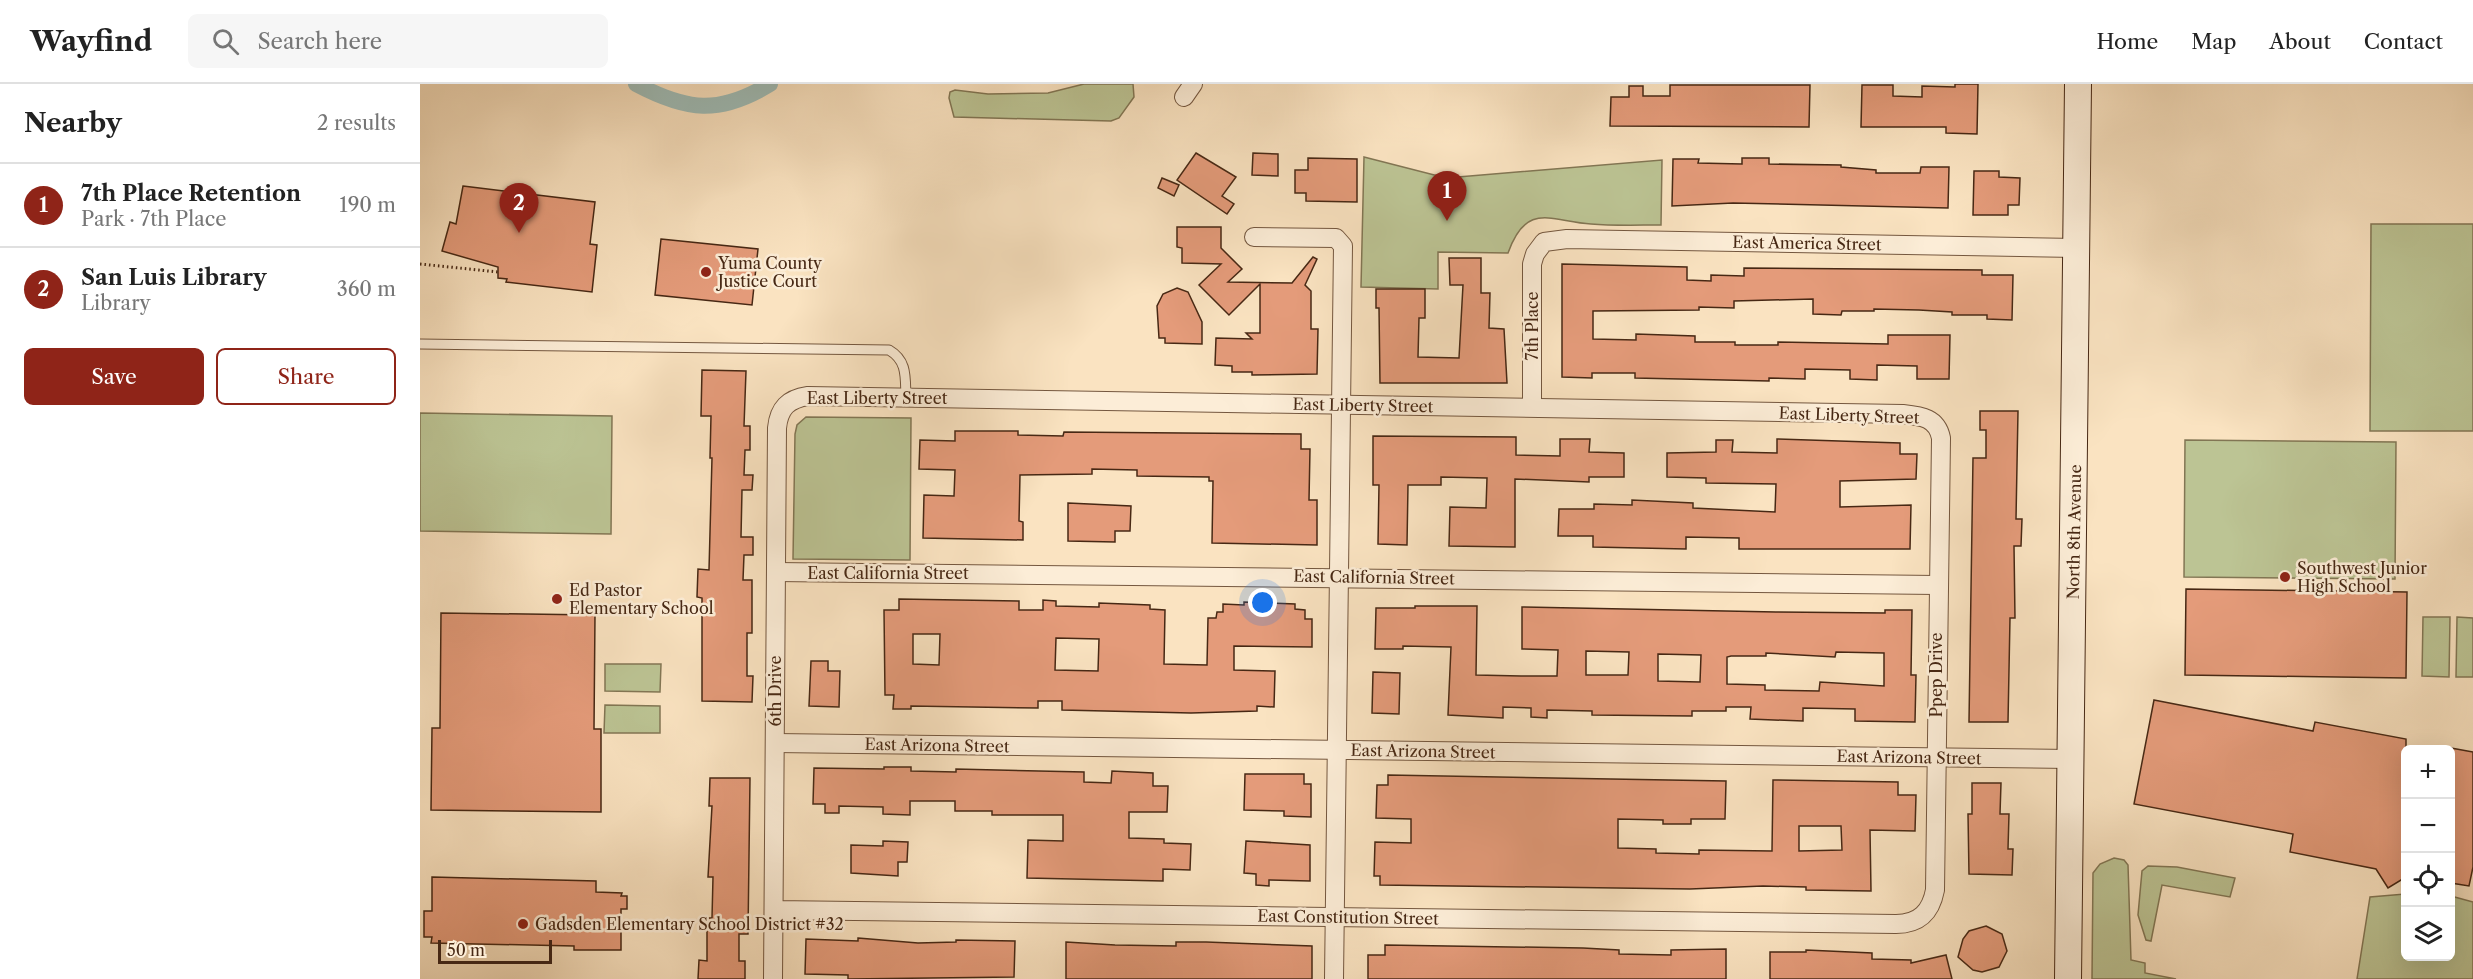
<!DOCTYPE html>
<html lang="en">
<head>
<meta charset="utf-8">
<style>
  body { margin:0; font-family:"Libre Caslon Text",serif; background:#f6f6f6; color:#222 }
  .controls { position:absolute; right:18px; bottom:18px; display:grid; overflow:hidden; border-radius:9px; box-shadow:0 6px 24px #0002 }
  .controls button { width:54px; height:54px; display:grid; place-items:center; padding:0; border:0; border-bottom:2px solid #e0e0e0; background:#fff; color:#222; font:30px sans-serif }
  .scale { position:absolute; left:18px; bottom:15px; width:114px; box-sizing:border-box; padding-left:6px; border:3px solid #472814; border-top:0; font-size:16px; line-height:21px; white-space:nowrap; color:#472814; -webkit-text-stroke:4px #fcedd7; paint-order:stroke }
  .you { position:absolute; left:843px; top:519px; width:21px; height:21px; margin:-15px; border:4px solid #fff; border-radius:50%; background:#1a73e8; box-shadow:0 0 0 9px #1a73e833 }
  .badge { display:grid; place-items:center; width:39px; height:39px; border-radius:50%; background:#8f2418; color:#fff; font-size:20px; font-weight:700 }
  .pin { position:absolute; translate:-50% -50px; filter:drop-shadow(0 2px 3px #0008) }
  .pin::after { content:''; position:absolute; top:32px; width:21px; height:18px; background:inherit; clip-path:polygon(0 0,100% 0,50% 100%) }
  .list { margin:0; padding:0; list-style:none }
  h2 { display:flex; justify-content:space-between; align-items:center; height:78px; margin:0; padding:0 24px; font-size:26px }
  h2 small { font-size:20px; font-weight:400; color:#767676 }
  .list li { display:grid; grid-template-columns:39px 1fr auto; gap:18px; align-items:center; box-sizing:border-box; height:84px; padding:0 24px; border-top:2px solid #e0e0e0 }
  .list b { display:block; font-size:22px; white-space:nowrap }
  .list p { margin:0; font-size:20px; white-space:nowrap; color:#767676 }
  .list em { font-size:20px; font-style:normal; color:#767676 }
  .actions { display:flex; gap:12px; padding:18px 24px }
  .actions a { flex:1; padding:14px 0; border:2px solid #8f2418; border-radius:9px; text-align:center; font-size:21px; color:#8f2418 }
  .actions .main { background:#8f2418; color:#fff }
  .icon { flex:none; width:33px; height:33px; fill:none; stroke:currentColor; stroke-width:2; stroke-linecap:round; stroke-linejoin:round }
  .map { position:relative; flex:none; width:2053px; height:895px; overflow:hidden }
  header { display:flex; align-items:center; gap:36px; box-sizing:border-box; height:84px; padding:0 30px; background:#fff; border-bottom:2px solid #e0e0e0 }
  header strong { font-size:28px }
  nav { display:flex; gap:33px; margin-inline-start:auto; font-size:21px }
  .search { width:420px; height:54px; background:#f6f6f6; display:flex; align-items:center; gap:15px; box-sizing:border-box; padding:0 21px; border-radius:9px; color:#767676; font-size:22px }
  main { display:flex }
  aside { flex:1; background:#fff }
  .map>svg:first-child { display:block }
  .green { fill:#bcc494; stroke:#827654; stroke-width:1.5 }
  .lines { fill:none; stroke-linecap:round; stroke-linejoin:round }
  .canal { stroke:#9fbdb8; stroke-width:16 }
  .building { fill:#e49b7a; stroke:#472814; stroke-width:1.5; fill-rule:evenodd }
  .lane-casing { stroke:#74573f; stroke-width:11 }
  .street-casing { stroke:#74573f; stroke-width:20 }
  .secondary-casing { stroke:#472814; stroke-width:28 }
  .path { stroke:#472814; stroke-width:3; stroke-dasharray:1.5 3; stroke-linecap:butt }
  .lane { stroke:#fcedd7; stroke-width:9 }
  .street { stroke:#fcedd7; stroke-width:18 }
  .secondary { stroke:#fcedd7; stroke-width:26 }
  .poi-dot { fill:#8f2418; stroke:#fcedd7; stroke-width:2 }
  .labels { text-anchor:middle; stroke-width:5; stroke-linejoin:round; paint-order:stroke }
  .street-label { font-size:16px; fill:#472814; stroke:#fcedd7 }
  .poi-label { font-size:16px; fill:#472814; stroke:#fcedd7; text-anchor:start }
</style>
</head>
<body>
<header>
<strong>Wayfind</strong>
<div class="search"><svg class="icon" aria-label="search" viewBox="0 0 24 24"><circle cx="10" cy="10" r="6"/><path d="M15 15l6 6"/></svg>Search here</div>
<nav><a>Home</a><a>Map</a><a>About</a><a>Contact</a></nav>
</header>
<main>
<aside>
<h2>Nearby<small>2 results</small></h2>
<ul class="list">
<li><span class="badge">1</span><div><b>7th Place Retention</b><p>Park · 7th Place</p></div><em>190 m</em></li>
<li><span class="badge">2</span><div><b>San Luis Library</b><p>Library</p></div><em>360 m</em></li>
</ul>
<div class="actions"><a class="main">Save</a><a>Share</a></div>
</aside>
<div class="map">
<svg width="2053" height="895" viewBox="0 0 2053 895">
  <rect width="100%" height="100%" fill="#fae3c1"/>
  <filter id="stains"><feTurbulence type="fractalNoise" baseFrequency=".00333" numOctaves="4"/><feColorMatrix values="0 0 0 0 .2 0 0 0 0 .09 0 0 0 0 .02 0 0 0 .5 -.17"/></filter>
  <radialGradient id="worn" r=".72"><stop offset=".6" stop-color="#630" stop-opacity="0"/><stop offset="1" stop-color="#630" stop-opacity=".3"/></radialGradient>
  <g class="green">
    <path d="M664,0H713L714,13L699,34L691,37L534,33L529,14L530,8L535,6L568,10L628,9Z"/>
    <path d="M944,73L1026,94L1242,76L1241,141C1218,141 1194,142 1171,140C1132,138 1107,116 1088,169L1018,168V205L941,203Z"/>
    <path d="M1951,140H2053V347H1950Z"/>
    <path d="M0,329L192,332L191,450L0,447Z"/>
    <path d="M386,333L491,334L490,476L373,475L375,350L377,341Z"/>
    <path d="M1765,356L1976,358L1975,495L1764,493Z"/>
    <path d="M2003,533H2030L2029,593L2002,592Z"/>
    <path d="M2037,533L2053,534V593H2036Z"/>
    <path d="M185,580H241L240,608L185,607Z"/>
    <path d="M185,621L240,622V649H184Z"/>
    <path d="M1694,774L1704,776L1708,781L1711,876L1725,879V889L1756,895H1672L1673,789L1680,780Z"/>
    <path d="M1728,782L1757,783L1815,794L1810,813L1742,801L1731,857L1726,856L1718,831L1722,787Z"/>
    <path d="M1985,810L1986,872H2030L2031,812L2053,818V895H1937L1950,813Z"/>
  </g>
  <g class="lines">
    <path class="canal" d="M216,0C267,27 299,31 350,0"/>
  </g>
  <g class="building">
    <path d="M1535,0H1558L1557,50L1526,49V43H1441L1442,1H1473V12L1502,13V2L1535,3Z"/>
    <path d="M1250,1H1390L1389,43L1190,42L1191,13H1209V2H1223V12H1250Z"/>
    <path d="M776,69L816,93L802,112L814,120L807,130L757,96Z"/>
    <path d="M833,69L858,70V92L832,91Z"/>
    <path d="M888,74L937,75V118L886,117V109H875V86H888Z"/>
    <path d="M1322,74H1349V80L1421,81V83L1456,86V89H1500L1501,83H1529L1528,124L1313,119L1252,122L1253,75H1279L1278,79L1322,80Z"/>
    <path d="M1554,87H1579V93L1600,94L1599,121H1588V131H1553Z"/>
    <path d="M742,94L759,101L754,112L738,104Z"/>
    <path d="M43,102L175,118L170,160L177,161L172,208L86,198L87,195L78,194V183L22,167L30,138L36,140Z"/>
    <path d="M757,143H801V164L822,185L808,198L872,199L893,173L897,175L885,201L891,207V245H898L897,290L832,291V288H812V282L795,281L796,254L832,255L826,249H840V200L809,231L779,201L801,180L762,179V164L757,163Z"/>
    <path d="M241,155L338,165L332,221L235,211Z"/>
    <path d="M1029,174H1061V209H1070L1069,244L1084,245L1087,299H960L959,224H956V205H1005V234H999L998,273L1039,274L1043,201H1030Z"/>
    <path d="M1142,180L1267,183V196L1291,197V191L1324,192V184L1562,186V191H1593L1592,236L1567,235V231H1532V228L1499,226L1454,225V227H1422L1421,231L1393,230V215L1314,217V224L1279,223V226L1173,227V255L1216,256V250L1275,252V258H1315V261H1358V258L1468,260V251H1530L1529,295H1497V282L1457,281V296L1430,295V286L1385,285V295L1349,294V297L1215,294V289H1172V294L1142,293Z"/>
    <path d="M757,204L768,208L782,238V260L745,259V254H739L737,222L743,210Z"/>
    <path d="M282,286L326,287L324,342H330V366H325L324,391H333L332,406H322L321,453H333V471H324L323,496H332V549H327V592H333L332,618L282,617V514L277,513L278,485L289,486L292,374H290L291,332H281Z"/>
    <path d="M1560,327H1598L1596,435H1602L1601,462H1594L1595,534H1590L1588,638H1549L1553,374H1566V346H1560Z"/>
    <path d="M535,347H598V351L643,352L644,348L881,350V365H890L889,416H897V461L792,459L793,397H789V393L717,392V386L672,385V390L600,391L599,437L603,438V456L503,454L504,411L534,412L535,386L499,385L500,356L535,357Z"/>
    <path d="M953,352L1096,353V371L1140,372V355H1170L1169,368L1204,369V393H1169V398L1095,395V463L1029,462L1030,423L1066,424L1067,394L1021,393V401H988L987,461L958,460L959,401H953Z"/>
    <path d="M1357,355L1480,359V370H1497L1496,395L1420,397V423L1491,421L1490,465H1319V454L1266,453V465L1173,463V452H1138L1139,425H1174V420L1212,421V416L1273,419V424L1355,428L1356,400L1286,399V394L1247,393V369L1296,368V356H1313L1312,368L1357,369Z"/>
    <path d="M648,419L711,422L710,447H695V458L648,457Z"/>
    <path d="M1766,505L1987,508L1986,594L1765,591Z"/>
    <path d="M479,515L599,517V526H623V516L636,517V522L679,523V519L730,521V525L745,526L744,580L787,581L788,534H796L797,528H803V520L824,521V518L875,520V525L885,526V535H892V563L814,562V586L855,587L854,623L837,622V627L771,629L642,626V617H618V624L491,622V625H473L474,611H465L464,526H479ZM493,550H520L519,581L493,580ZM636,554L679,555L678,587L635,586Z"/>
    <path d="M995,522H1057L1056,591L1101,592H1137L1138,566L1102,565V523L1356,528L1465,529V526H1492L1491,591H1496L1495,638L1435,637V625L1383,624V637L1330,635L1331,623H1306V627H1272V632L1172,631V627L1127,626V634L1111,633V624L1083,623V634L1028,631L1031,563L983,562V565H955L956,524H995ZM1166,567L1209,568L1208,591H1166ZM1416,568L1464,569V602L1400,598L1399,607L1345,606V601L1307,600V573L1311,572H1346V569L1415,573ZM1238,570L1281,571L1280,598L1238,597Z"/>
    <path d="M21,529L175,531L174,645H181V728L11,726L12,644H20Z"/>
    <path d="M391,577H408V587H420L419,623L389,622Z"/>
    <path d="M953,588L980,589L979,630L952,629Z"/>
    <path d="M1734,616L1893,647L1895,638L1986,655V793L1968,804L1956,785L1870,768L1873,750L1714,720Z"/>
    <path d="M2031,664L2053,668V783L2049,802L2031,799Z"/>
    <path d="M464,683H491V687L536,688V685L664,688V698L691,699L692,687L733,689V702H748L747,728H709V754L744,755V759L771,760L770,786L743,785V797L607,794L608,756L643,757V731H572V727H535V717H490V731L463,730V723L419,722V729H405V720H393L394,684L464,685Z"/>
    <path d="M825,690H884V700H891V733L864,732V727L824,726Z"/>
    <path d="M968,691L1306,697L1305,735H1271V740H1243V736L1198,735V764L1236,765V769L1279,770V766L1352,767L1353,696L1478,698V711H1496L1495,747L1450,746L1451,807L1386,806V803L1343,802L1270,805L960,801V792H954L955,758L991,759V735L956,734L957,701H968ZM1379,742H1421L1422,766L1379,767Z"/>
    <path d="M290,694H330L328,850H319V877H325V895H278L279,876L287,877V834H292L293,793H288L292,722H289Z"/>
    <path d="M1552,699H1581L1580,730H1589L1588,765H1593L1592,791L1549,790L1548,730H1552Z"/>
    <path d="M463,757L488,758L487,778H478V792L431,789V761L463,762Z"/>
    <path d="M826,757L890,761V797L849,796V802L836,801V790L824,789Z"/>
    <path d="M12,793L176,797V808L202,809L201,812H207V825H201V866H154V862L11,859L12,853H4V827H12Z"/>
    <path d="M1566,842L1582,850L1587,867L1579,883L1562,888L1553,886L1538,873L1543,855L1549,847Z"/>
    <path d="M438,854L498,859L536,858V856L595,857L594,893L428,895V891L385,890L386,855L438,857Z"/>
    <path d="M646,858L695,861L756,862V858H786L892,862V895H646Z"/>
    <path d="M965,861L1163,864L1199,866V870L1251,871V866L1306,865V895H948V871H965Z"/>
    <path d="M1386,866L1452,869V875L1491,876V879L1526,871L1532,895H1350V868H1386Z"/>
  </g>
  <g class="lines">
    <g class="lane-casing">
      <path id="lane" d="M0,260L469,266C488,277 485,294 486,314"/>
    </g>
    <g class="street-casing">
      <g id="street">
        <path d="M764,13L773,0"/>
        <path d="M834,153L916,154L923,162L914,895"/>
        <path d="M1112,323V180L1115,170L1124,158L1147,155L1656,164"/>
        <path d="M356,488L1517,501"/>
        <path d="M355,659L1650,675"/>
        <path d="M353,895C354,711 356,528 357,344C359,324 368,315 388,312L1483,330C1502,332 1517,334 1521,354L1515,806C1511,827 1500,840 1476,840L354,826"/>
      </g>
    </g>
    <g class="secondary-casing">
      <path id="secondary" d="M1648,895L1658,0"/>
    </g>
    <path class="path" d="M0,180L78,188"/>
    <use href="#lane" class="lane"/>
    <use href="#street" class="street"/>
    <use href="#secondary" class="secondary"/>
  </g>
  <g class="poi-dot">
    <circle cx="286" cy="188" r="6"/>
    <circle cx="1865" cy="493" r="6"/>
    <circle cx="137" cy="515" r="6"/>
    <circle cx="103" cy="840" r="6"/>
  </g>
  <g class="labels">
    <g class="street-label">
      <text transform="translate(1387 159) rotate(1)" y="6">East America Street</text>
      <text transform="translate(1112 242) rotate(-90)" y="6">7th Place</text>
      <text x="457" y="320">East Liberty Street</text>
      <text transform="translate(943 321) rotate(1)" y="6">East Liberty Street</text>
      <text transform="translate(1429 331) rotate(2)" y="6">East Liberty Street</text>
      <text transform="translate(1654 448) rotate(-89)" y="6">North 8th Avenue</text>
      <text x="468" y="495">East California Street</text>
      <text transform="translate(954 493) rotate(1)" y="6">East California Street</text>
      <text transform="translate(1516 591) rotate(-90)" y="6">Ppep Drive</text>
      <text transform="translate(355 607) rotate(-90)" y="6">6th Drive</text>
      <text transform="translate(517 661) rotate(1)" y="6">East Arizona Street</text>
      <text transform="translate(1003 667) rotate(1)" y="6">East Arizona Street</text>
      <text transform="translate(1489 673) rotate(1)" y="6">East Arizona Street</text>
      <text transform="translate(928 833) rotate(1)" y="6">East Constitution Street</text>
    </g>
    <g class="poi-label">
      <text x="298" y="185">Yuma County<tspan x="298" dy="18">Justice Court</tspan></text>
      <text x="1877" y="490">Southwest Junior<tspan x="1877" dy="18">High School</tspan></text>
      <text x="149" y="512">Ed Pastor<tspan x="149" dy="18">Elementary School</tspan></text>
      <text x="115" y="846">Gadsden Elementary School District #32</text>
    </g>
  </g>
  <rect width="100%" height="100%" filter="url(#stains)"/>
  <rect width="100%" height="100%" fill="url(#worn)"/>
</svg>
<div class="controls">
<button>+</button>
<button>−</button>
<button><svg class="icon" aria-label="locate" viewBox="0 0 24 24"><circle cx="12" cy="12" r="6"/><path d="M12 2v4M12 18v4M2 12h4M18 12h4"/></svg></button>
<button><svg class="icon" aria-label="layers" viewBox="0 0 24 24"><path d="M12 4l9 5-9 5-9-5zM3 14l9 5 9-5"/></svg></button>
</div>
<div class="scale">50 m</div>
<div class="you"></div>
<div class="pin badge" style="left:1027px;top:137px">1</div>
<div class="pin badge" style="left:99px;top:149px">2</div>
</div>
</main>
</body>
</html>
